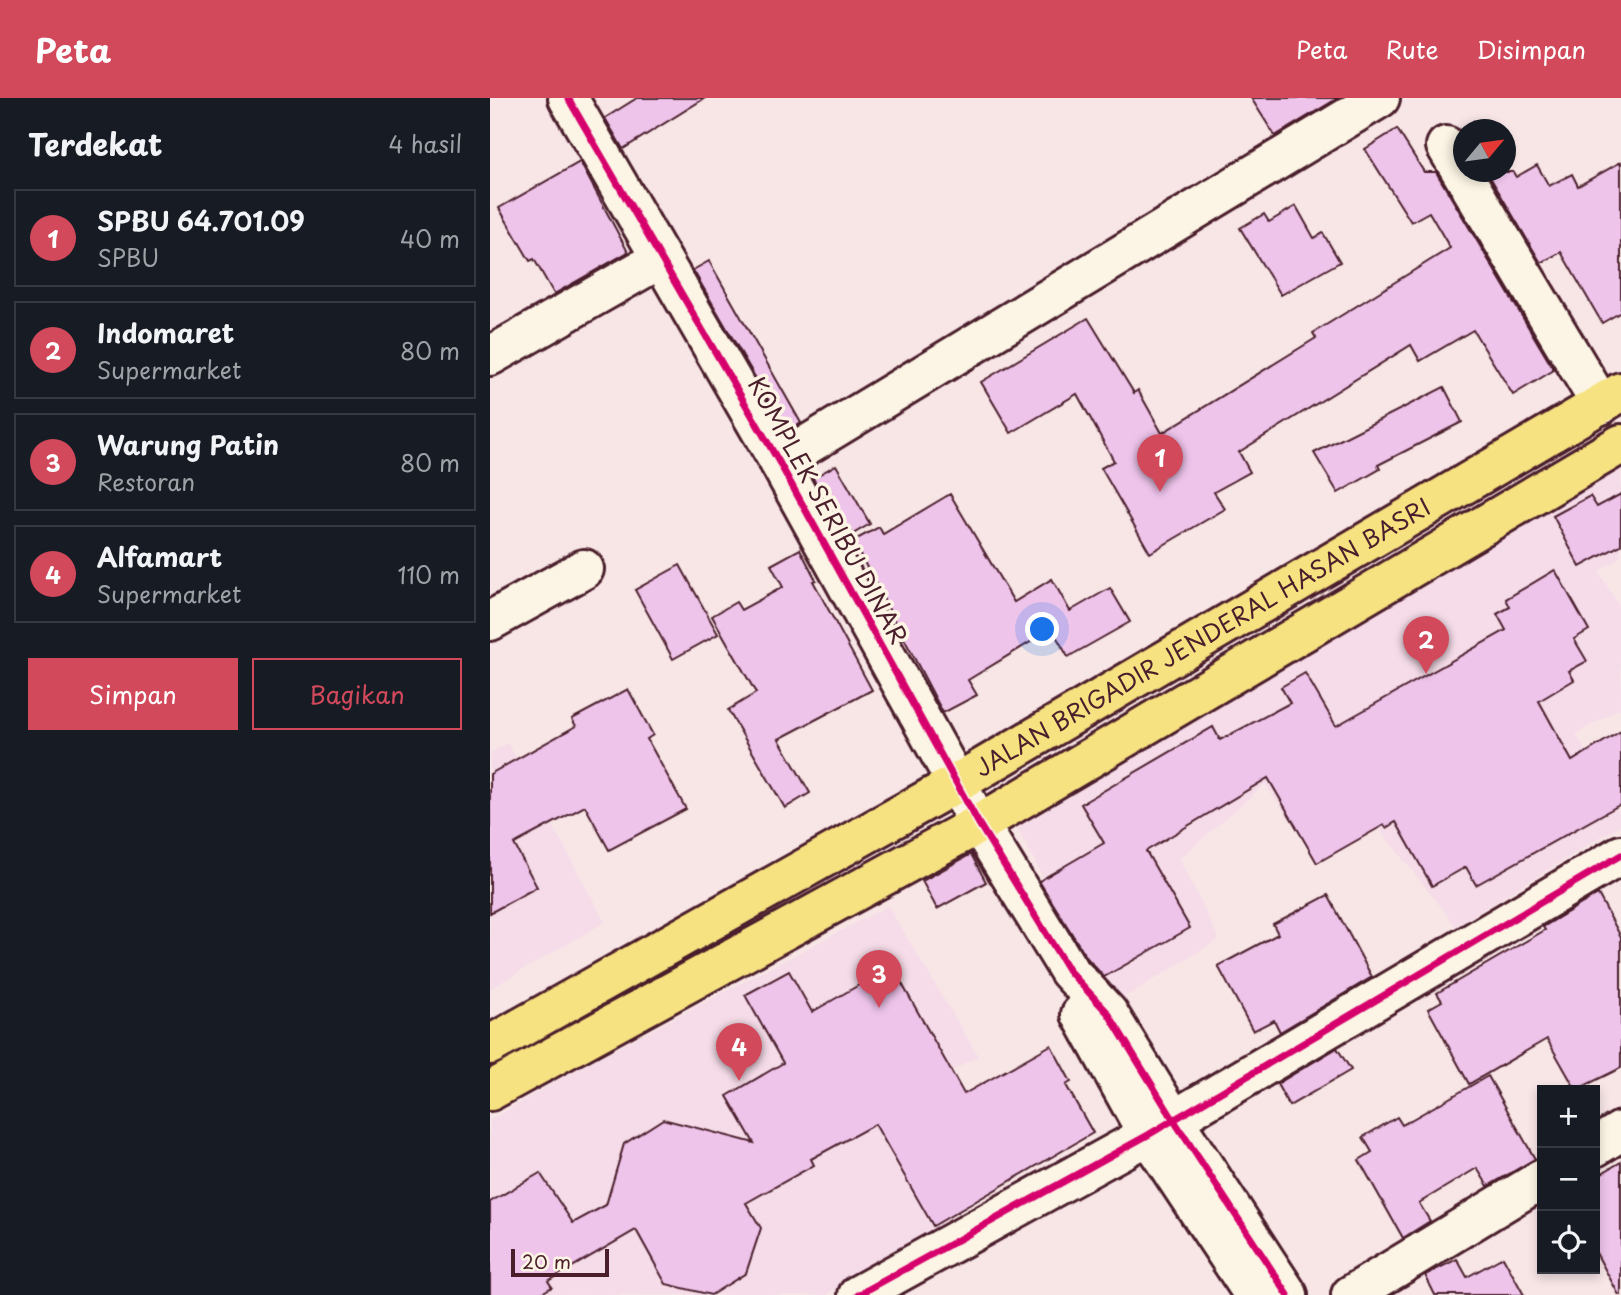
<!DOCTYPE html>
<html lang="id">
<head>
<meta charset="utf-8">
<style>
  body { margin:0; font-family:"Playpen Sans",sans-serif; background:#242831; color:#f1f3f6 }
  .controls { position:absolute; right:21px; bottom:21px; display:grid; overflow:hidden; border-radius:0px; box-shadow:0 4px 10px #0003 }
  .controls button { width:63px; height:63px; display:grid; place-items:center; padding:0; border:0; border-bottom:2px solid #363941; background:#171b24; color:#f1f3f6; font:35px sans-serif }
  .compass { position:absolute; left:963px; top:21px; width:63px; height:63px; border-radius:50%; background:#171b24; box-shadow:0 4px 10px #0003; rotate:61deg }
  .scale { position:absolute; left:21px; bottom:18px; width:98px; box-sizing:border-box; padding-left:7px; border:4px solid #4a1f2b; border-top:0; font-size:19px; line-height:24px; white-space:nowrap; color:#4a1f2b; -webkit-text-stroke:5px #fcf5e5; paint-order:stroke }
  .you { position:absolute; left:553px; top:532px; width:24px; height:24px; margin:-18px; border:5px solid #fff; border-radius:50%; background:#1a73e8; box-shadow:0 0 0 10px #1a73e833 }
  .badge { display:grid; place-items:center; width:46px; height:46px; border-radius:50%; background:#d1495b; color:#fff; font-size:23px; font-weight:700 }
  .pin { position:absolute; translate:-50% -58px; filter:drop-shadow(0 2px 4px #0008) }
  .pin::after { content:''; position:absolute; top:37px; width:24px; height:21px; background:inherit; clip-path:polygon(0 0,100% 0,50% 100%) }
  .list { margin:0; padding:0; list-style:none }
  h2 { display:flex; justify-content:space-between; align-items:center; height:91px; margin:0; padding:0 28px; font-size:30px }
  h2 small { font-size:23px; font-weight:400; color:#9ea1a6 }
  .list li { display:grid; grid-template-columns:46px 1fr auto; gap:21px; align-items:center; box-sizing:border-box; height:98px; margin:0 14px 14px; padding:0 14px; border:2px solid #363941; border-radius:0px }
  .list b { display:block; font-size:26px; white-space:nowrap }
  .list p { margin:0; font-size:23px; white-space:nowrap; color:#9ea1a6 }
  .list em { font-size:23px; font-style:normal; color:#9ea1a6 }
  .actions { display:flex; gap:14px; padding:21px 28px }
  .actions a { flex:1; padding:16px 0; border:2px solid #d1495b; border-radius:0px; text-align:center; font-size:24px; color:#d1495b }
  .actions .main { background:#d1495b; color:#fff }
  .icon { flex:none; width:38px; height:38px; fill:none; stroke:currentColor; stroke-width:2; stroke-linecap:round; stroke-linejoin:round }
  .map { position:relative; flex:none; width:1131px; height:1197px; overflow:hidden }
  header { display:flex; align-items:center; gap:42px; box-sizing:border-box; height:98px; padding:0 35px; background:#d1495b; color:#fff }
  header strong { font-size:33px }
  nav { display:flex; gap:38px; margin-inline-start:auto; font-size:24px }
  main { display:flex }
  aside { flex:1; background:#171b24 }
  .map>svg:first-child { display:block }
  .built { fill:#f5dce8 }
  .building { fill:#eec4eb; stroke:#4a1f2b; stroke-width:2 }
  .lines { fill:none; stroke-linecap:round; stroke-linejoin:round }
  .minor-casing { stroke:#4a1f2b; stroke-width:44 }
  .highway-casing { stroke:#4a1f2b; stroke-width:44 }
  .minor { stroke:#fcf5e5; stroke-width:38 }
  .highway { stroke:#f7e281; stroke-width:38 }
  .cycleway-casing { stroke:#fcf5e5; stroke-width:11 }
  .cycleway { stroke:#d6006c; stroke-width:7 }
  .labels { text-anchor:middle; stroke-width:7; stroke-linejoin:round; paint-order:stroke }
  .street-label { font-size:24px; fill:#4a1f2b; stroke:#fcf5e5 }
</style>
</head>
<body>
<header>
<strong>Peta</strong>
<nav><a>Peta</a><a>Rute</a><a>Disimpan</a></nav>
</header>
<main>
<aside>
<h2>Terdekat<small>4 hasil</small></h2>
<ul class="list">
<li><span class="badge">1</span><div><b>SPBU 64.701.09</b><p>SPBU</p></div><em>40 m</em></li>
<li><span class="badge">2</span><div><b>Indomaret</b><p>Supermarket</p></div><em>80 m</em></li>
<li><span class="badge">3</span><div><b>Warung Patin</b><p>Restoran</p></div><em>80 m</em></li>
<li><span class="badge">4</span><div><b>Alfamart</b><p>Supermarket</p></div><em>110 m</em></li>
</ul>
<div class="actions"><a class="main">Simpan</a><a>Bagikan</a></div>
</aside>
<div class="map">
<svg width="1131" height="1197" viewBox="0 0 1131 1197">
  <rect width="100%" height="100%" fill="#f8e6e7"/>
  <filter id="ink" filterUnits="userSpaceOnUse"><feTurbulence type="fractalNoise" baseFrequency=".0143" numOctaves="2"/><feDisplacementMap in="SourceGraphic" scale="14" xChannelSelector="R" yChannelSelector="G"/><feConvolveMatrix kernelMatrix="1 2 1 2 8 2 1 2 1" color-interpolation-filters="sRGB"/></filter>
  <g filter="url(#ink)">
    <g class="built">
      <path d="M1131,356V458L1109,474L1131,512V610L1086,636L1131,718V727L966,828L886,727L826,759L775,686L689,761L729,841L619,909L527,729L526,705Z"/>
      <path d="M18,645L115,824L0,891V655Z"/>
      <path d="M398,808L488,958L397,1009L462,1124L336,1197H0V1022L89,970Z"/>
    </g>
    <g class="building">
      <path d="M147,0H215L133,51L115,20Z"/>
      <path d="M761,0H848L785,38Z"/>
      <path d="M907,31L934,74H946L1064,272L1023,297L983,232L930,263L921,247L749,354L760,374L724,394L735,411L660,455L611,370L624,363L587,296L521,335L491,284L598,220L644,295L648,292L672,335L826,240L823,235L960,150L939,114L921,124L875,51Z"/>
      <path d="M90,64L138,154L64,196L44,161L40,163L9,110Z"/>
      <path d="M1131,64V214L1112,225L1071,154L1051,165L997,74H1023L1026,79L1047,67L1059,88L1082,76L1088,88Z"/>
      <path d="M806,108L824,140L833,135L850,164L791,197L750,130L774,116L779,124Z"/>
      <path d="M219,163L311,325L297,334L203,172Z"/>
      <path d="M954,289L972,324L888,367L890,371L848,395L824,355Z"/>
      <path d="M346,367L380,426L356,440L323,380Z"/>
      <path d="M460,396L524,504L562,481L580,513L620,490L640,524L578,559L562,531L478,582L487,597L453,615L363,443L389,429L393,436Z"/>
      <path d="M1131,396V447L1090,469L1063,418L1100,398L1107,409Z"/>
      <path d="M310,451L326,482L323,483L382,592L289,641L320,695L295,710L238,612L266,595L222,518L246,504L251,512L293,489L281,467Z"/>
      <path d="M190,467L228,536L183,561L145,492Z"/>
      <path d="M1065,472L1099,532L1084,541L1097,563L1079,573L1084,582L1049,603L1082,663L1131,633V706L986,787L976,769L942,788L906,724L896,730L894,727L827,765L778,680L656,753L700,830L614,879L597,860L549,783L614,745L591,706L723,629L730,642L800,605L791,589L815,575L846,628L1016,532L1007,516L1020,509L1016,501Z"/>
      <path d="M138,591L163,637L157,641L196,711L119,752L95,708L24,746L47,789L0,815V676L86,628L82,621Z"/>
      <path d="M481,756L496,784L447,811L432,783Z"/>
      <path d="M1108,796L1131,839V970L1086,992L1057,941L979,986L938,911L952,903L947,895L1055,832L1053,829Z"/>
      <path d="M838,797L882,879L790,934L784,922L763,933L728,868L788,836L783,826Z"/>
      <path d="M402,868L474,996L561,947L581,984L576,987L603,1035L443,1128L385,1026L321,1061L324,1067L256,1105L271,1130L256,1175L221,1197L176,1186L146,1132L58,1183L62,1189L48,1197H0V1104L50,1075L83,1125L116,1107L134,1046L173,1021L264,1045L237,998L293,965L255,897L299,873L322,914Z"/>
      <path d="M847,950L861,972L799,1008L787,986Z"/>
      <path d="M998,978L1045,1061L998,1088L987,1070L929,1105L940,1123L913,1140L869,1062L882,1054L873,1039L907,1019L912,1027Z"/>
      <path d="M1131,1064V1197H1129L1105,1153V1079Z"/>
      <path d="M1013,1159L1034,1197H945L935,1177L967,1161L977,1179Z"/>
    </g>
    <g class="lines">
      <g class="minor-casing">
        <g id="minor">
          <path d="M78,0L289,364L489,726L579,873L618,915L683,1021L798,1197"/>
          <path d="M956,48L1111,307"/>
          <path d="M0,258L170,161"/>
          <path d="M289,364L890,0"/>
          <path d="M0,523L94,471"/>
          <path d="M591,916L658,1037L764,1197"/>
          <path d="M1105,1049L1131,1033"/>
          <path d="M368,1197L658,1037L1131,757"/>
          <path d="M861,1197L1052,1081"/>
        </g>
      </g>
      <g class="highway-casing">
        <g id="highway">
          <path id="s1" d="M0,947L467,685L1131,294"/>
          <path d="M0,993L489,726L1131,346"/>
        </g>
      </g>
      <use href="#minor" class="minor"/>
      <use href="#highway" class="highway"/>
      <g class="cycleway-casing">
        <g id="cycleway">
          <path d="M78,0L289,364L489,726L579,873L618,915L683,1021L798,1197"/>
          <path d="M368,1197L658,1037L1131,757"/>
        </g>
      </g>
      <use href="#cycleway" class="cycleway"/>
    </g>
  </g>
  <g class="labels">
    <g class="street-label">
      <text transform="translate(337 413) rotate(61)" y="8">KOMPLEK SERIBU DINAR</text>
      <text dy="8" stroke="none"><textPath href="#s1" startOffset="821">JALAN BRIGADIR JENDERAL HASAN BASRI</textPath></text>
    </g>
  </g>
</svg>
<div class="controls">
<button>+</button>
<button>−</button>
<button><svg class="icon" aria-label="locate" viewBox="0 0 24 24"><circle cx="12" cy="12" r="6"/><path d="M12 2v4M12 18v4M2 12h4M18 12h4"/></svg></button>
</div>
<svg class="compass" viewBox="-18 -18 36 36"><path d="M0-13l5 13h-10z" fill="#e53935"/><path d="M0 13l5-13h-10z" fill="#9ea1a6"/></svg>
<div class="scale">20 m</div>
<div class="you"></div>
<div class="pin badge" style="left:670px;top:394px">1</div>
<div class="pin badge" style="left:936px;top:576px">2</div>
<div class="pin badge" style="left:389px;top:910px">3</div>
<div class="pin badge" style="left:249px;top:983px">4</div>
</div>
</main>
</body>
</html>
